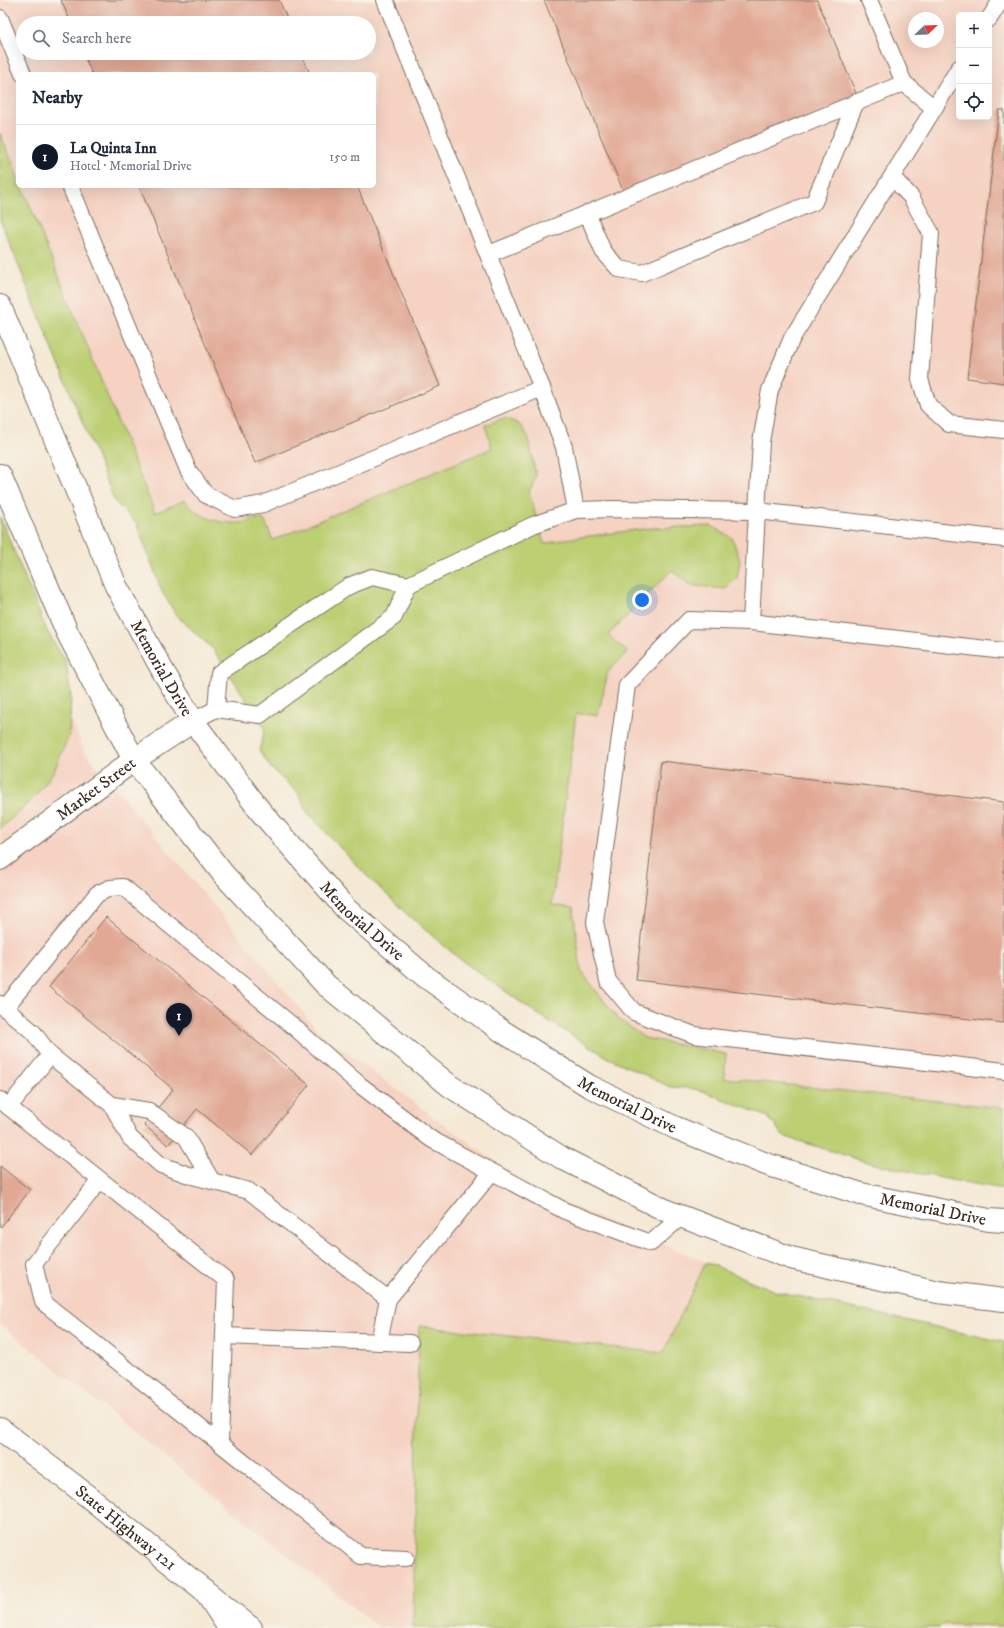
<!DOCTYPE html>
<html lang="en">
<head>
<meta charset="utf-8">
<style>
  body { margin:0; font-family:"IM FELL DW Pica",serif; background:#f2f2f3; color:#1f2937 }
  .controls { position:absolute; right:12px; top:12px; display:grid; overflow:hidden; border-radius:6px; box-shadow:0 4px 16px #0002 }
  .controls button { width:36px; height:36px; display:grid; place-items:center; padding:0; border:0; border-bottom:1px solid #e0e1e3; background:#fff; color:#1f2937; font:20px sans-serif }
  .compass { position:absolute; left:908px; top:12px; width:36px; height:36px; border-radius:50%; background:#fff; box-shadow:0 4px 16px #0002; rotate:67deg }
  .you { position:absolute; left:642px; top:600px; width:14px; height:14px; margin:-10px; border:3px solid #fff; border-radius:50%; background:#1a73e8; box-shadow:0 0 0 6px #1a73e833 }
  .badge { display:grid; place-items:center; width:26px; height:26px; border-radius:50%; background:#111827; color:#fff; font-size:13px; font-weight:700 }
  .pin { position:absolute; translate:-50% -33px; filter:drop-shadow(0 1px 2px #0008) }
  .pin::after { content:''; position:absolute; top:21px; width:14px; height:12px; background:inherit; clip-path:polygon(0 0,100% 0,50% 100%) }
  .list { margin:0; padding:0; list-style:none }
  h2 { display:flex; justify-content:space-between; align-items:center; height:52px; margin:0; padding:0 16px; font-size:17px }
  h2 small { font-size:13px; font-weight:400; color:#747a83 }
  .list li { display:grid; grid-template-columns:26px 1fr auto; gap:12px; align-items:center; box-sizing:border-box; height:64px; padding:0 16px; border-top:1px solid #e0e1e3 }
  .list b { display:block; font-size:15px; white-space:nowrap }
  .list p { margin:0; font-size:13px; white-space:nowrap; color:#747a83 }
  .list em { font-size:13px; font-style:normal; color:#747a83 }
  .icon { flex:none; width:22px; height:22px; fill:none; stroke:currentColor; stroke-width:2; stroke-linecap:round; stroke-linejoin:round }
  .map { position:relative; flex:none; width:1004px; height:1628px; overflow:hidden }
  .search { position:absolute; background:#fff; box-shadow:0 4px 16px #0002; left:16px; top:16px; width:360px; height:44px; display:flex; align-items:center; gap:10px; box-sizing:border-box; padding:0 14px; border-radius:22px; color:#747a83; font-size:15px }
  .panel { position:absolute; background:#fff; box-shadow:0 4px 16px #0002; left:16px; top:72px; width:360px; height:116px; border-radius:6px }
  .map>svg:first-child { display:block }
  .built { fill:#f5d2c2; fill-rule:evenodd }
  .green { fill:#bccf73; stroke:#7c7c48 }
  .building { fill:#e1a894 }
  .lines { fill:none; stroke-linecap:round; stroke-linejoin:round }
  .service-casing { stroke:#7c6d5e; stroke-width:18 }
  .minor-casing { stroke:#7c6d5e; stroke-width:24 }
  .tertiary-casing { stroke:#7c6d5e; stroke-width:24 }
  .secondary-casing { stroke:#7c6d5e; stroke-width:24 }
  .motorway-casing { stroke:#7c6d5e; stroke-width:24 }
  .service { stroke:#fff; stroke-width:16 }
  .minor { stroke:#fff; stroke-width:22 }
  .tertiary { stroke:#fff; stroke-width:22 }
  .secondary { stroke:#fff; stroke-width:22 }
  .motorway { stroke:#fff; stroke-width:22 }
  .labels { text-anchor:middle; stroke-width:3.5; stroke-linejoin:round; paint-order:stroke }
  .street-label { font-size:17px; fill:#3b2a1e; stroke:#f7f3e8 }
</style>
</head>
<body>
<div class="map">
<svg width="1004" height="1628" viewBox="0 0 1004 1628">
  <rect width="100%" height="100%" fill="#f7f3e8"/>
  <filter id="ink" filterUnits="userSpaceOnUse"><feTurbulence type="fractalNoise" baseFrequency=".025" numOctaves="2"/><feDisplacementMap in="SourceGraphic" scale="8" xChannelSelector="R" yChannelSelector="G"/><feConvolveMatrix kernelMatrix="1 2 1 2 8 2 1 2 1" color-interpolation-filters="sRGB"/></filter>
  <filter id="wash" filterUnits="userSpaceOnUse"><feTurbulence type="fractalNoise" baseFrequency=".012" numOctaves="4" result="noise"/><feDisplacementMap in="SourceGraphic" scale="16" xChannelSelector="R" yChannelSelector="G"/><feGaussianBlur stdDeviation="0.9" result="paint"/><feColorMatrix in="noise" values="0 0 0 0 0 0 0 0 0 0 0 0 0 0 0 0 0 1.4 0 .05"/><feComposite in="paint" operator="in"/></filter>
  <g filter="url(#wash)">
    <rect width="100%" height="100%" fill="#f5e9d5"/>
    <g class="built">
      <path d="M0,0H1004V1108L724,1078L726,1054L645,1038L617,1018L581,971L573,908L552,905L576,714L605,683L609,672L627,652L608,635L672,570L711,526L652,528L565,539L544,544L529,492L536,477L493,447L273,540L255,517L242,523L222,522L204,517L189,507L155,513L22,186H374V74H18V177L0,133ZM959,15H989V117H959ZM914,18H938V42H914ZM23,23H369V53H23Z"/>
      <path d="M0,550L84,751L322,1035L537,1192L775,1291L1004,1342V1628H379L0,1324Z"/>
    </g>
    <g class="green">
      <path d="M0,133L18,177V186H22L155,513L185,500C196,518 221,524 241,523C252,522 250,516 264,520L273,540L492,448L485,425L504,418L519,424L528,436L536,477L529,492L544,544L565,539L652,528L711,526L732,538L740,560L737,578L726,589L690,585L672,570L608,635L627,652L608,672L598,715L576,714L552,905L573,908L581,971L617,1018L645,1038L726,1054L724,1078L1004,1108V1189L951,1180L870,1163L783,1136L768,1117L703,1091L689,1088L670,1087L607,1057L536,1013L461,960L409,916L361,870L307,812L298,793L271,768L259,750L265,729L214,650L177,616L162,592L137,524L115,502L0,220Z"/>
      <path d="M0,517L47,631L66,662L71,697L69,735L54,771L33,799L0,829Z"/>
      <path d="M706,1262L775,1291L1004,1342V1626L944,1624L940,1628H413L419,1326L663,1353Z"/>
    </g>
    <g id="blocks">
      <g class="building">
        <path d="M61,0H279L289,23H71Z"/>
        <path d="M544,0H817L857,96L624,193Z"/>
        <path d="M83,53H301L310,74H92Z"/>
        <path d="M999,110H1004V383L967,378Z"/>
        <path d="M139,186H357L440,386L255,463Z"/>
        <path d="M661,761L1004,802V1023L636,980Z"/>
        <path d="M106,917L309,1085L252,1155L197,1109L168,1145L144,1125L173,1089L49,987Z"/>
        <path d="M0,1166L30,1190L0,1228Z"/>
      </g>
    </g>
  </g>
  <g filter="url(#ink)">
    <use href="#blocks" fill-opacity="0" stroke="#7c6d5e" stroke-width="1"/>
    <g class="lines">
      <g class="service-casing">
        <g id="service">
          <path d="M869,0L904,83L934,108"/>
          <path d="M0,18L23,74"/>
          <path d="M989,19L1001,0"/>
          <path d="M892,177L911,197L931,233L920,379L928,405L949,424L1004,430"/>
          <path d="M70,186L188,470L206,495L235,509L263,504L542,388L385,0"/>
          <path d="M587,213L603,251L619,269L642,273L814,202L856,102"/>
          <path d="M489,254L904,83"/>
          <path d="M542,388L564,447L576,510"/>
          <path d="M1004,539L757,511L751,622L689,620L627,685L595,922L608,981L634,1012L694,1035L1004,1071"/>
          <path d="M751,622L1004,651"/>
          <path d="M216,709L219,673L349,586L372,577L408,585L533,525L576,510L615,509L757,511L761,442L770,390L792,338L959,68"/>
          <path d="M193,721L216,709L260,715L394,617L408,585"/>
          <path d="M0,1004L33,1032L50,1055L9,1107"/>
          <path d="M5,1008L97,894L110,888L123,887L293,1026L360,1085L431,1139L565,1211L651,1243L682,1216"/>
          <path d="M50,1055L112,1105L130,1138L161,1165L189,1175L249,1191L388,1299"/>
          <path d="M0,1100L226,1280L220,1442"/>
          <path d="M112,1105L149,1111L186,1137L212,1181"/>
          <path d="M100,1180L34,1264L43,1302L361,1556L406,1558"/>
          <path d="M224,1336L410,1343"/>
          <path d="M379,1342L388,1299L492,1172"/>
        </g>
      </g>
      <g class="minor-casing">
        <g id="minor">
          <path id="s1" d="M0,859L134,760L193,721"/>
        </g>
      </g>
      <g class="tertiary-casing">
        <g id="tertiary">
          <path id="s2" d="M0,306L116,586L164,673L193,721L261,812L346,909L426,977L502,1031L589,1086L676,1128L766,1164L861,1194L989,1220L1004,1221"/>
          <path d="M0,475L67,632L134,760L224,875L326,985L450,1086L562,1158L667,1211L791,1258L938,1292L1004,1300"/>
        </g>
      </g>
      <g class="secondary-casing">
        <g id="secondary">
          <path id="s3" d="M0,1429L75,1486L251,1628"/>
        </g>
      </g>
      <g class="motorway-casing">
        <path id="motorway" d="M204,1590L229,1628"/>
      </g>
      <use href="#service" class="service"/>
      <use href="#minor" class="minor"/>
      <use href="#tertiary" class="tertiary"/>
      <use href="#secondary" class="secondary"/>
      <use href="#motorway" class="motorway"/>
    </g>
  </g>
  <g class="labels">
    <g class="street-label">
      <text dy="6" stroke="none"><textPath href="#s2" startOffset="397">Memorial Drive</textPath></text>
      <text dy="6" stroke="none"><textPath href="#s1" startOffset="119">Market Street</textPath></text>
      <text dy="6" stroke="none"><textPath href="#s2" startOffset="721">Memorial Drive</textPath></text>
      <text dy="6" stroke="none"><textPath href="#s2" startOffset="1045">Memorial Drive</textPath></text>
      <text dy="6" stroke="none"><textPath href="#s2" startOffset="1369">Memorial Drive</textPath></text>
      <text dy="6" stroke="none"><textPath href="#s3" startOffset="160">State Highway 121</textPath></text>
    </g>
  </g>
</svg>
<div class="controls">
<button>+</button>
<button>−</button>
<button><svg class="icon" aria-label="locate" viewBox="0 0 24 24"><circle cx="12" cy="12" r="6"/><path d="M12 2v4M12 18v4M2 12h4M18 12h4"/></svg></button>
</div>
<svg class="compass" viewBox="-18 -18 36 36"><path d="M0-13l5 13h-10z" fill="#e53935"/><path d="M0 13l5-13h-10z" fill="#747a83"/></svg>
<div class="you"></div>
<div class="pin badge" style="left:179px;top:1036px">1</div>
<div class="search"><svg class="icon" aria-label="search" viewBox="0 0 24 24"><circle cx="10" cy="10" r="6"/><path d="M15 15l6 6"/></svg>Search here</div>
<section class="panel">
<h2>Nearby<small></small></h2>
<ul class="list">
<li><span class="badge">1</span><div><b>La Quinta Inn</b><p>Hotel · Memorial Drive</p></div><em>150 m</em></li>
</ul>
</section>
</div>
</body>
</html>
